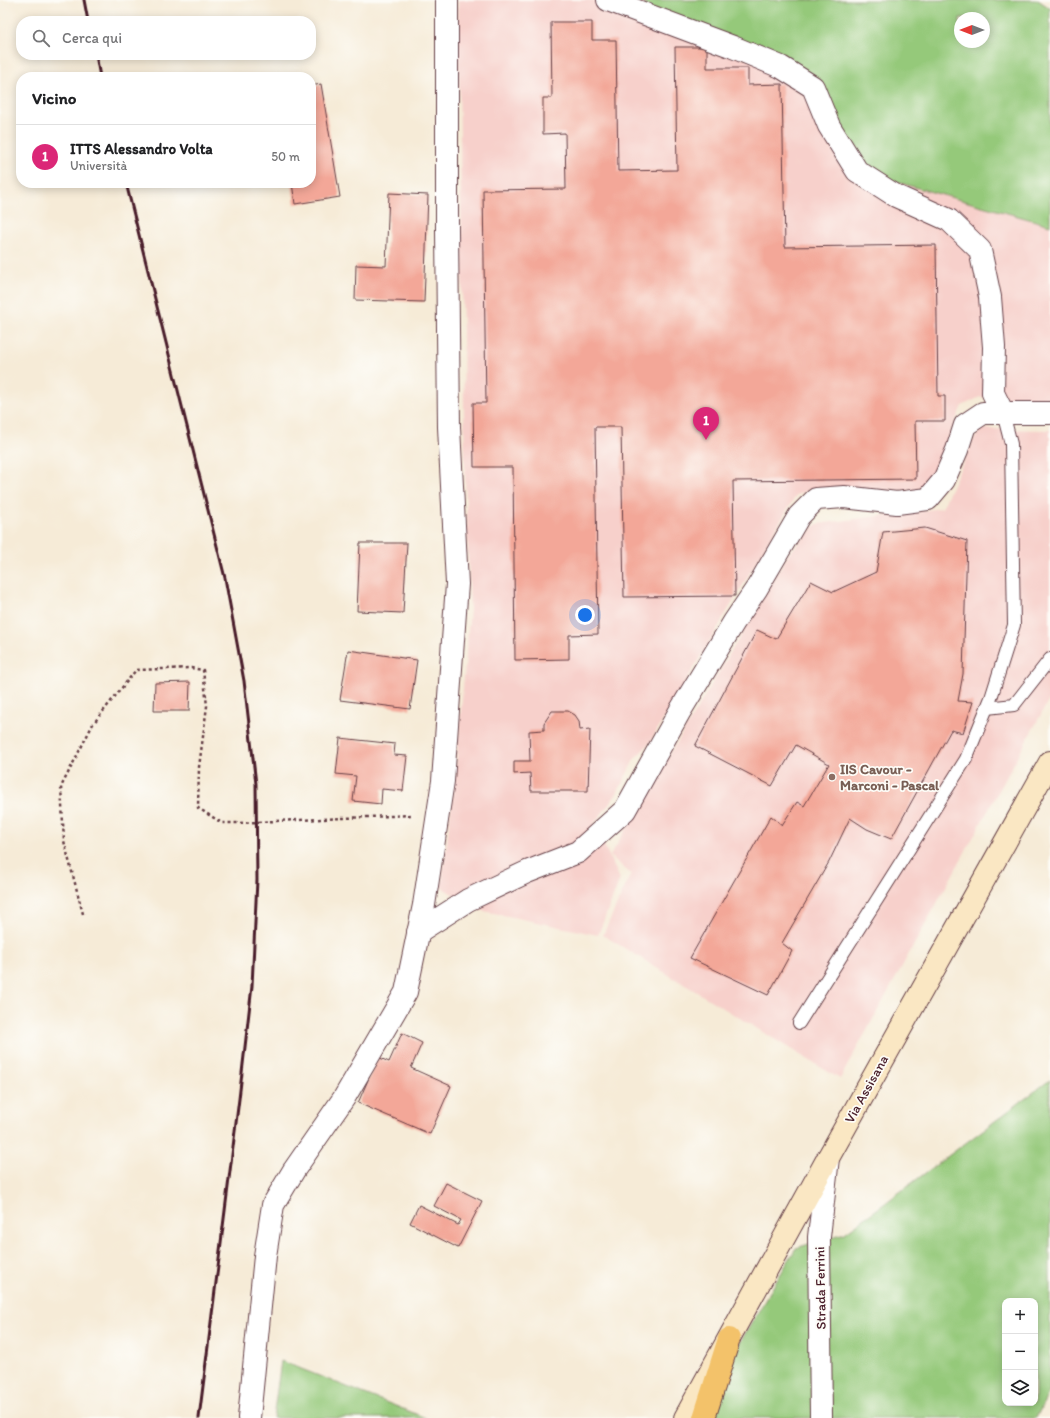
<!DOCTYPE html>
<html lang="it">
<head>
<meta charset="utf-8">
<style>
  body { margin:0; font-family:Itim,sans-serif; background:#f2f2f2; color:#202124 }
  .controls { position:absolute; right:12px; bottom:12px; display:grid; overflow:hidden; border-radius:8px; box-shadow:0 2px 10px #0003 }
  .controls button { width:36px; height:36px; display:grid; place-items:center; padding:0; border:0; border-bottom:1px solid #e0e0e0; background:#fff; color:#202124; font:20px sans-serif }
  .compass { position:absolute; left:954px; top:12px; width:36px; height:36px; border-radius:50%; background:#fff; box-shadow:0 2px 10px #0003; rotate:270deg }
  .you { position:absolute; left:585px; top:615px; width:14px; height:14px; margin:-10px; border:3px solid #fff; border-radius:50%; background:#1a73e8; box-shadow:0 0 0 6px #1a73e833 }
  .badge { display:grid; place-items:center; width:26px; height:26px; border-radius:50%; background:#db2777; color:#fff; font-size:13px; font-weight:700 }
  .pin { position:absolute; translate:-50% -33px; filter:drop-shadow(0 1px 2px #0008) }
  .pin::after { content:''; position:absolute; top:21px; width:14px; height:12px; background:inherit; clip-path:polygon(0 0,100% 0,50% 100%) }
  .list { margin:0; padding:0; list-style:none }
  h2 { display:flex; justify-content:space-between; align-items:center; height:52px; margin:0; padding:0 16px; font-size:17px }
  h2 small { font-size:13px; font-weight:400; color:#757577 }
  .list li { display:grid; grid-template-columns:26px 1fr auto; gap:12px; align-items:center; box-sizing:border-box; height:64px; padding:0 16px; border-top:1px solid #e0e0e0 }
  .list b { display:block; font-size:15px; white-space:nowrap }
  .list p { margin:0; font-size:13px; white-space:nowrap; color:#757577 }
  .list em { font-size:13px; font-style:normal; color:#757577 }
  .icon { flex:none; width:22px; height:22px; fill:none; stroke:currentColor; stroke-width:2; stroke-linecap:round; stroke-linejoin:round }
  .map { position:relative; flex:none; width:1050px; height:1418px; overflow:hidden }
  .search { position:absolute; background:#fff; box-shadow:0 2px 10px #0003; left:16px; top:16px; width:300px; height:44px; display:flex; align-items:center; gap:10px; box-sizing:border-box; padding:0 14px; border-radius:16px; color:#757577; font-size:15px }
  .panel { position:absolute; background:#fff; box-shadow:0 2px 10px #0003; left:16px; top:72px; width:300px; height:116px; border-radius:16px }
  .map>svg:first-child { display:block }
  .built { fill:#f7d0cb }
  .green { fill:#95c97a; stroke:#707452; fill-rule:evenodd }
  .building { fill:#f3a798 }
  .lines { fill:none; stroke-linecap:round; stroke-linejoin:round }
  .lane-casing { stroke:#643e45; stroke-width:14 }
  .street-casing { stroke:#643e45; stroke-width:24 }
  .secondary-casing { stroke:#643e45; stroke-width:24 }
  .highway-casing { stroke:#643e45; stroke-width:24 }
  .path { stroke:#643e45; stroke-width:2.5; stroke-dasharray:3 3; stroke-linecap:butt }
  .lane { stroke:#fff; stroke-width:12 }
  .street { stroke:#fff; stroke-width:22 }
  .secondary { stroke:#fae7c3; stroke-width:22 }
  .highway { stroke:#f3c26a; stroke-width:22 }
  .rail { stroke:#4a1f2b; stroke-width:3 }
  .path-bridge { stroke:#643e45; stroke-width:2.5; stroke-dasharray:3 3; stroke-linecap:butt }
  .education-dot { fill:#8d6e63; stroke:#fdfcf7; stroke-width:1.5 }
  .labels { text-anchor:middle; stroke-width:3.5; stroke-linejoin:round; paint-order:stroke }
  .education-label { font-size:14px; font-weight:bold; fill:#785e54; stroke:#fdfcf7; text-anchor:start }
  .street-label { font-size:14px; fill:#4a1f2b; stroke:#fdfcf7 }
</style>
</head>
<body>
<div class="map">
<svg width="1050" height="1418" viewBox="0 0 1050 1418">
  <rect width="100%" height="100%" fill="#fdfcf7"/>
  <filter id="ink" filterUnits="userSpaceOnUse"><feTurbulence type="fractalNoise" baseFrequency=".025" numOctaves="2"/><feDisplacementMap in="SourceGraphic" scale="8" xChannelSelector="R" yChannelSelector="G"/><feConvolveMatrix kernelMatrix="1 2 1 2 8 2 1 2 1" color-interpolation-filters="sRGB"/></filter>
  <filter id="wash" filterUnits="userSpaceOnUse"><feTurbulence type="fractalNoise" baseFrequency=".012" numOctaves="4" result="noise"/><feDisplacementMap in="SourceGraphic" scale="16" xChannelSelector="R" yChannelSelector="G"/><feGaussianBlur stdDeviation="0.9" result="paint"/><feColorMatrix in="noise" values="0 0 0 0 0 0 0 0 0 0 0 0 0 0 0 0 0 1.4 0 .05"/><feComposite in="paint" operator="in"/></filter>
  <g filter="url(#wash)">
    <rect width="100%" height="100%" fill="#f6ebd7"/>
    <g class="built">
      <path d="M458,0H649L813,87L857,171L1050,225V402H1032L980,397L962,406L930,479L919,491L810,490L796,495L649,744L635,758L616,795L594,824L620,879L598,935L479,910L441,887L455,778L470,610L465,474Z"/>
      <path d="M981,429L1050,430V698L840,1079L603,935L631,874L610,856L790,552L817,524L942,508L973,441Z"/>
    </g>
    <g class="green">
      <path d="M647,0H1038L1050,8V225L857,171L813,87L641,12ZM960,18H984V42H960Z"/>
      <path d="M1050,1080V1390L1036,1418H711L738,1346L796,1248L845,1233ZM1005,1301H1035V1403H1005Z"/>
      <path d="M281,1361L426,1418H273Z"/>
    </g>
    <g id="blocks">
      <g class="building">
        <path d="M551,22H592V40H616L618,171L677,170L675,47H707V68H748V85L782,84L785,247L936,245L938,396H945V421H915L916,479L733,481L735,596L624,597L621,427H595L598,634L569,635V659L515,660L513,467H474L473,403H486L483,190L566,189L565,133L543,134V98H552Z"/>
        <path d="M321,84L340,197L295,204L292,183H311V86Z"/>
        <path d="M389,193L428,195L424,302L355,300L356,265L386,266Z"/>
        <path d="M925,528L967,541L963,674L958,701L973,702L963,733L951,730L891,839L867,829L850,818L829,862L782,943L792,951L768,995L690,958L771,816L782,825L797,802L804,806L829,764L796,745L772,786L695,746L757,630L776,639L811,581L833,592L876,572L883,532Z"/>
        <path d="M360,543H407L403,613L357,611Z"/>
        <path d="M348,650L417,660L410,709L340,700Z"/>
        <path d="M190,682L189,711H154L155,683Z"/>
        <path d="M552,711H568L575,715L579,721L580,730L590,729L588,791H531L530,773L514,774V761H530L529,731L544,730V723Z"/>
        <path d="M340,738L395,744L394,755L407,756L403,791L382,789L381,804L353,801L356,776L336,774Z"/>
        <path d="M402,1033L422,1043L411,1068L451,1086L430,1134L358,1103L378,1057L389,1062Z"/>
        <path d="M446,1183L482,1201L458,1248L410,1223L419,1205L458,1225L461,1220L434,1206Z"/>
      </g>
    </g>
  </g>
  <g filter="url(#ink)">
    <use href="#blocks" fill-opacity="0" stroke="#643e45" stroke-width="1"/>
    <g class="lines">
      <g class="lane-casing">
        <g id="lane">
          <path d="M987,708L1014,705L1050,659"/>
          <path d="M799,1023L966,759L991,698L1014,625L1011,444L1003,413"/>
        </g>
      </g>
      <g class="street-casing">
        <g id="street">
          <path d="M608,0L733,47L781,67L813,87L829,126L857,171L896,196L949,220L980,250L990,297L994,347L993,393L1003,413"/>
          <path d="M418,932L468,900L527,872L578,852L625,810L680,711L734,622L757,588L799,516L816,499L844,497L897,503L928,499L944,480L957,450L965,425L983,413H1050"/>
          <path d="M249,1418L265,1256L273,1205L294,1170L344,1098L406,992L424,905L443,781L457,584L449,427L447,230V0"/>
          <path d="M821,1418L819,1237L828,1158"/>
        </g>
      </g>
      <g class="secondary-casing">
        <path id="secondary" d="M685,1418L828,1158L1050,762"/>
      </g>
      <g class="highway-casing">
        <path id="highway" d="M704,1418L729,1339"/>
      </g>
      <g class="path">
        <path d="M276,821L413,815"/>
        <path d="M83,914L64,841L61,787L93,724L136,670L191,668L203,670L207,706L199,767L198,808L222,823H240"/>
      </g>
      <use href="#lane" class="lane"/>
      <use href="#street" class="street"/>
      <use href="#secondary" class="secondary"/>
      <use href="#highway" class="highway"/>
      <g class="rail">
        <path d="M84,0L88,21"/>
        <path d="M96,55L100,77"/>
        <path d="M126,183L225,578L244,681L256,784L257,880L252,986L239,1099L199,1418"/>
      </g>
      <path class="path-bridge" d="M240,823L276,821"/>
    </g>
  </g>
  <circle class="education-dot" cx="832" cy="777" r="4"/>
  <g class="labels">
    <g class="education-label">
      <text x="840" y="774">IIS Cavour -<tspan x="840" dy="16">Marconi - Pascal</tspan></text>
    </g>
    <g class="street-label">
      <text transform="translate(866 1089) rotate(-61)" y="5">Via Assisana</text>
      <text transform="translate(820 1288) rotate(-91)" y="5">Strada Ferrini</text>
    </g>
  </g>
</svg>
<div class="controls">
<button>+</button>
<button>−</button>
<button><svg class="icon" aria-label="layers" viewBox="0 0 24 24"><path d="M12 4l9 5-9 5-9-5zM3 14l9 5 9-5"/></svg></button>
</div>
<svg class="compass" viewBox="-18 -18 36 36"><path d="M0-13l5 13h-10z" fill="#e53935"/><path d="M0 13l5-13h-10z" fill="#757577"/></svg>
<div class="you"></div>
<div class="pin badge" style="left:706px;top:440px">1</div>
<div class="search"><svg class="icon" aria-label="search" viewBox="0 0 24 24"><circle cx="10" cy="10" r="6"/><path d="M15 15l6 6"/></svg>Cerca qui</div>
<section class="panel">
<h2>Vicino<small></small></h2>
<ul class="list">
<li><span class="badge">1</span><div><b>ITTS Alessandro Volta</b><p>Università</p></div><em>50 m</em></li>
</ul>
</section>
</div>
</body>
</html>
